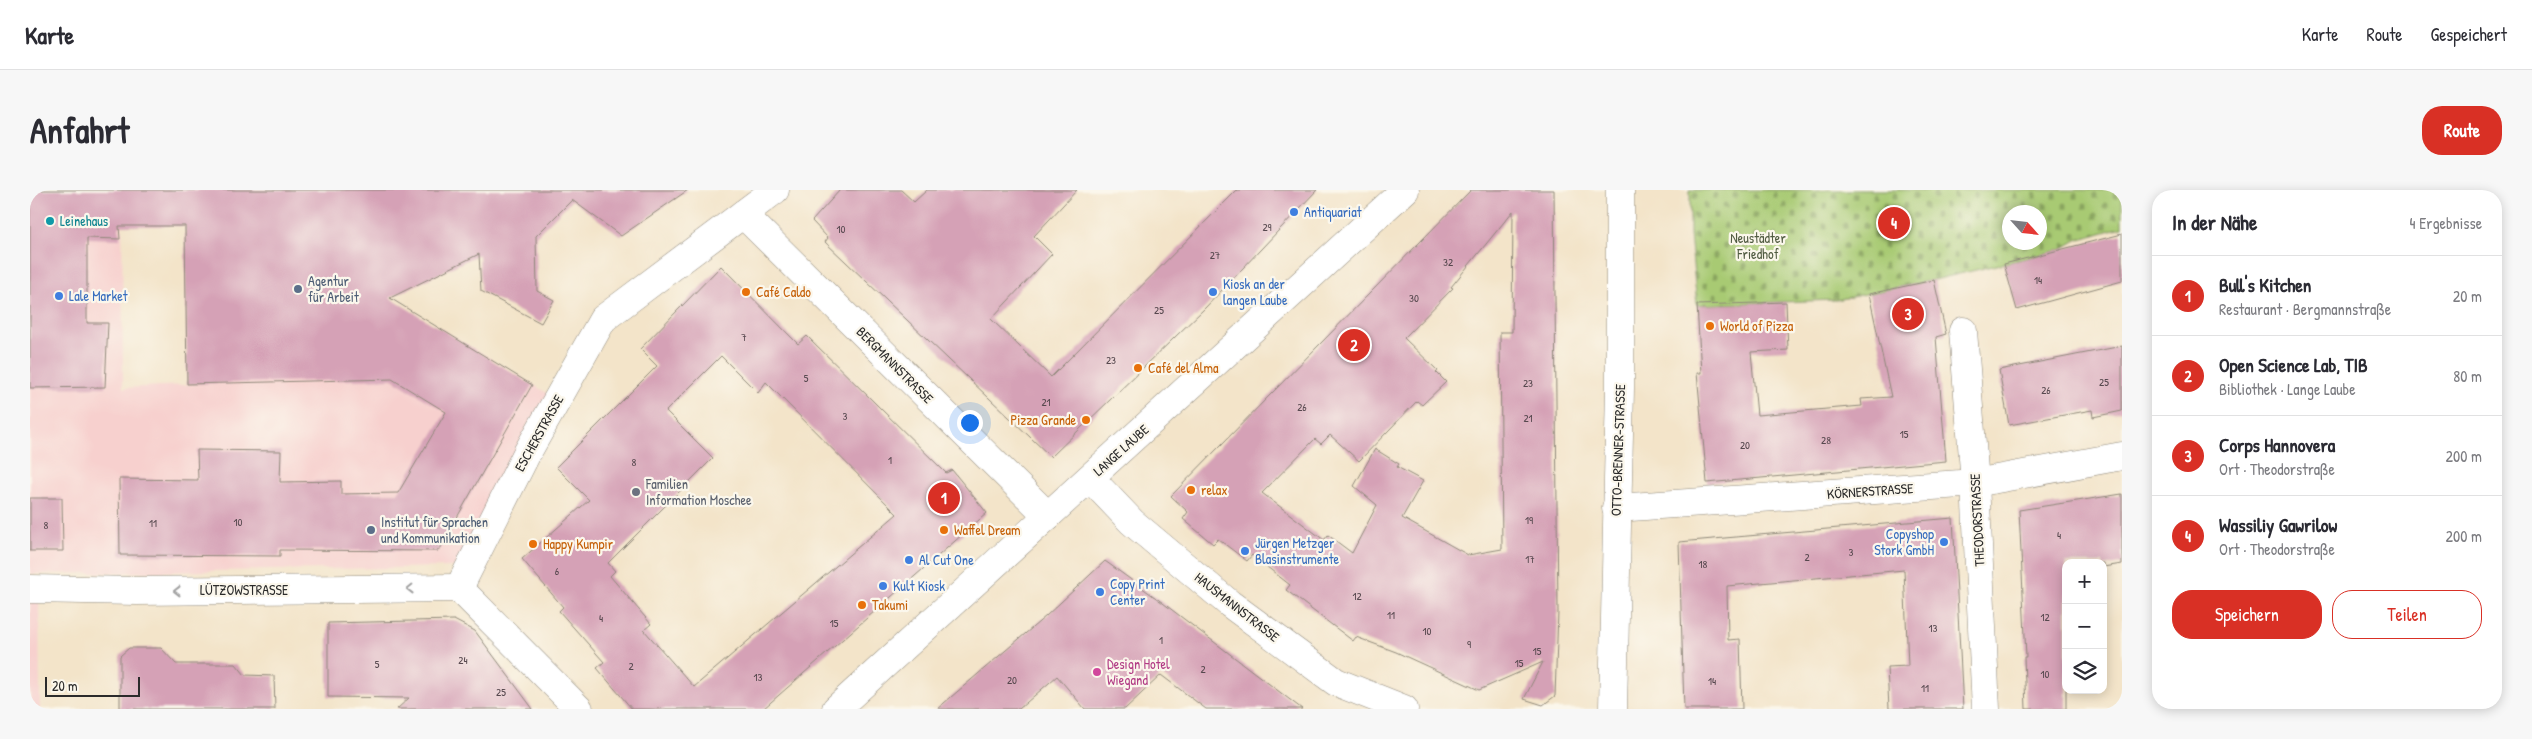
<!DOCTYPE html>
<html lang="de">
<head>
<meta charset="utf-8">
<style>
  body { margin:0; font-family:"Patrick Hand",sans-serif; background:#f7f7f7; color:#2b2b33 }
  .controls { position:absolute; right:15px; bottom:15px; display:grid; overflow:hidden; border-radius:10px; box-shadow:0 2px 12px #0003 }
  .controls button { width:45px; height:45px; display:grid; place-items:center; padding:0; border:0; border-bottom:1px solid #e1e1e2; background:#fff; color:#2b2b33; font:25px sans-serif }
  .compass { position:absolute; left:1972px; top:15px; width:45px; height:45px; border-radius:50%; background:#fff; box-shadow:0 2px 12px #0003; rotate:117deg }
  .scale { position:absolute; left:15px; bottom:12px; width:95px; box-sizing:border-box; padding-left:5px; border:2px solid #2b2b2b; border-top:0; font-size:14px; line-height:18px; white-space:nowrap; color:#2b2b2b; -webkit-text-stroke:4px #fbf7ec; paint-order:stroke }
  .you { position:absolute; left:939px; top:232px; width:18px; height:18px; margin:-12px; border:4px solid #fff; border-radius:50%; background:#1a73e8; box-shadow:0 0 0 8px #1a73e833 }
  .badge { display:grid; place-items:center; width:32px; height:32px; border-radius:50%; background:#d93025; color:#fff; font-size:16px; font-weight:700 }
  .pin { position:absolute; translate:-50% -50%; border:2px solid #fff; box-shadow:0 1px 5px #0006 }
  .list { margin:0; padding:0; list-style:none }
  h2 { display:flex; justify-content:space-between; align-items:center; height:65px; margin:0; padding:0 20px; font-size:21px }
  h2 small { font-size:16px; font-weight:400; color:#7c7c81 }
  .list li { display:grid; grid-template-columns:32px 1fr auto; gap:15px; align-items:center; box-sizing:border-box; height:80px; padding:0 20px; border-top:1px solid #e1e1e2 }
  .list b { display:block; font-size:19px; white-space:nowrap }
  .list p { margin:0; font-size:16px; white-space:nowrap; color:#7c7c81 }
  .list em { font-size:16px; font-style:normal; color:#7c7c81 }
  .actions { display:flex; gap:10px; padding:15px 20px }
  .actions a { flex:1; padding:11px 0; border:1px solid #d93025; border-radius:20px; text-align:center; font-size:18px; color:#d93025 }
  .actions .main { background:#d93025; color:#fff }
  .icon { flex:none; width:28px; height:28px; fill:none; stroke:currentColor; stroke-width:2; stroke-linecap:round; stroke-linejoin:round }
  .map { position:relative; flex:none; width:2092px; height:519px; overflow:hidden; border-radius:20px }
  header { display:flex; align-items:center; gap:30px; box-sizing:border-box; height:70px; padding:0 25px; background:#fff; border-bottom:1px solid #e1e1e2 }
  header strong { font-size:24px }
  nav { display:flex; gap:28px; margin-inline-start:auto; font-size:18px }
  .intro { display:flex; align-items:center; justify-content:space-between; box-sizing:border-box; height:120px; padding:0 30px }
  h1 { margin:0; font-size:35px }
  .button { padding:12px 22px; border-radius:20px; background:#d93025; color:#fff; font-size:18px; font-weight:700 }
  main { display:flex; gap:30px; padding:0 30px }
  aside { flex:1; background:#fff; border-radius:20px; box-shadow:0 2px 12px #0003 }
  .map>svg:first-child { display:block }
  .built { fill:#f7d0ce }
  .cemetery { fill:url(#cemetery-stones); stroke:#6a7a4f; fill-rule:evenodd }
  .building { fill:#d5a1b6; fill-rule:evenodd }
  .lines { fill:none; stroke-linecap:round; stroke-linejoin:round }
  .minor-casing { stroke:#8f887a; stroke-width:29 }
  .minor { stroke:#fff; stroke-width:28 }
  .oneway { stroke:#a0a0a0 }
  .shop-dot { fill:#3f7fe0; stroke:#fbf7ec; stroke-width:2 }
  .culture-dot { fill:#0f9aa8; stroke:#fbf7ec; stroke-width:2 }
  .service-dot { fill:#5c6f8a; stroke:#fbf7ec; stroke-width:2 }
  .food-dot { fill:#e8710a; stroke:#fbf7ec; stroke-width:2 }
  .worship-dot { fill:#6b7280; stroke:#fbf7ec; stroke-width:2 }
  .hotel-dot { fill:#d1479c; stroke:#fbf7ec; stroke-width:2 }
  .labels { text-anchor:middle; stroke-width:4.5; stroke-linejoin:round; paint-order:stroke }
  .number-label { font-size:11px; fill:#56484e }
  .shop-label { font-size:14px; fill:#366cbe; stroke:#fbf7ec; text-anchor:start }
  .culture-label { font-size:14px; fill:#0d838f; stroke:#fbf7ec; text-anchor:start }
  .park-label { font-size:14px; fill:#505b41; stroke:#fbf7ec }
  .service-label { font-size:14px; fill:#4e5e75; stroke:#fbf7ec; text-anchor:start }
  .food-label { font-size:14px; fill:#c56008; stroke:#fbf7ec; text-anchor:start }
  .street-label { font-size:14px; fill:#2b2b2b; stroke:#fbf7ec }
  .worship-label { font-size:14px; fill:#5b616d; stroke:#fbf7ec; text-anchor:start }
  .hotel-label { font-size:14px; fill:#b23c85; stroke:#fbf7ec; text-anchor:start }
</style>
</head>
<body>
<header>
<strong>Karte</strong>
<nav><a>Karte</a><a>Route</a><a>Gespeichert</a></nav>
</header>
<div class="intro"><h1>Anfahrt</h1><a class="button">Route</a></div>
<main>
<div class="map">
<svg width="2092" height="519" viewBox="0 0 2092 519">
  <defs>
    <pattern id="cemetery-stones" width="16" height="16" patternUnits="userSpaceOnUse" patternTransform="scale(1.25)"><rect width="16" height="16" fill="#a8ca73"/><path d="M2 7V4a2 2 0 0 1 4 0v3zM10 15v-3a2 2 0 0 1 4 0v3z" fill="#89a45f"/></pattern>
  </defs>
  <rect width="100%" height="100%" fill="#fbf7ec"/>
  <filter id="ink" filterUnits="userSpaceOnUse"><feTurbulence type="fractalNoise" baseFrequency=".02" numOctaves="2"/><feDisplacementMap in="SourceGraphic" scale="10" xChannelSelector="R" yChannelSelector="G"/><feConvolveMatrix kernelMatrix="1 2 1 2 8 2 1 2 1" color-interpolation-filters="sRGB"/></filter>
  <filter id="wash" filterUnits="userSpaceOnUse"><feTurbulence type="fractalNoise" baseFrequency=".0096" numOctaves="4" result="noise"/><feDisplacementMap in="SourceGraphic" scale="20" xChannelSelector="R" yChannelSelector="G"/><feGaussianBlur stdDeviation="1.12" result="paint"/><feColorMatrix in="noise" values="0 0 0 0 0 0 0 0 0 0 0 0 0 0 0 0 0 1.4 0 .05"/><feComposite in="paint" operator="in"/></filter>
  <g filter="url(#wash)">
    <rect width="100%" height="100%" fill="#f3e4c9"/>
    <g class="built">
      <path d="M0,0H92L93,198L214,192L360,108L522,206L424,377L0,384Z"/>
      <path d="M0,406H9L10,519H0Z"/>
    </g>
    <path class="cemetery" d="M1660,0H2092V37L2047,50L2030,60L1904,90L1806,110L1667,115L1660,44ZM1980,22H2010V52H1980Z"/>
    <g id="blocks">
      <g class="building">
        <path d="M0,0H658L591,46L542,10L506,46L507,101L524,110L511,133L451,101L449,64L360,108L502,195L408,361L250,360V366L90,365L89,289L168,290L167,260L251,261L250,292L311,291V304L368,303L416,222L362,189L157,194L155,36H89L90,49L57,48V133H78L75,197L0,198Z"/>
        <path d="M810,0H871L884,12L897,0H1047L1004,46L1022,64L961,129L1021,187L1207,0H1287L1175,118L1021,267L795,52L798,48L782,31Z"/>
        <path d="M1441,0H1524L1528,422L1525,506L1513,515L1494,509L1513,472L1449,500L1366,462L1326,447L1323,451L1256,400L1260,395L1222,365L1217,371L1188,349L1183,354L1153,329L1158,322L1141,306ZM1483,21L1482,142H1470L1472,359L1438,365L1372,328L1393,291L1367,277L1369,274L1345,259L1324,296L1347,315L1322,363L1298,345L1294,350L1232,303L1285,249L1291,254L1300,245L1329,271L1387,211L1392,215L1416,192L1406,182L1408,181L1374,148L1423,98L1421,97Z"/>
        <path d="M2092,44V91L1987,120L1974,74Z"/>
        <path d="M691,76L768,154L777,146L916,283L922,280L957,323L733,519H602L567,478L574,472L529,421L533,417L492,369L559,310L526,277L627,176L610,159ZM691,166L728,203L736,192L867,324L664,497L614,440L621,434L580,386L585,381L578,373L683,268L636,221Z"/>
        <path d="M1904,90L1916,144L1906,147L1916,271L1677,293L1667,183H1671L1667,115L1756,112L1758,160L1721,162L1727,225L1832,216L1831,209L1861,207L1839,104Z"/>
        <path d="M2092,156V221L2063,227L2062,220L1979,235L1969,180Z"/>
        <path d="M2092,304V374L2073,377V373H2036V519H1996L1994,467H1996L1989,320Z"/>
        <path d="M0,308H32L33,361H0Z"/>
        <path d="M1923,328L1933,519H1859L1857,477L1878,476L1874,380L1697,396L1698,450L1710,449L1712,519H1654L1649,352Z"/>
        <path d="M1075,371L1129,410L1272,519H1176L1131,485L1095,519H1055L1027,486L989,519H907L1016,426Z"/>
        <path d="M424,430L445,441L503,519H367L379,508L298,507V433Z"/>
        <path d="M99,458H131L146,474H206L215,485L244,486L245,519H90V466Z"/>
      </g>
    </g>
  </g>
  <g filter="url(#ink)">
    <use href="#blocks" fill-opacity="0" stroke="#8f887a" stroke-width="1"/>
    <g class="lines">
      <g class="minor-casing">
        <g id="minor">
          <path d="M713,24L1018,326"/>
          <path d="M1933,141L1945,293L1956,519"/>
          <path d="M1060,288L1102,332L1200,414L1306,492L1374,519"/>
          <path d="M1586,318L1945,293L2092,266"/>
          <path d="M429,398L497,263L573,129L745,0"/>
          <path d="M429,398L549,519"/>
          <path d="M0,399L107,401L429,398"/>
          <path d="M806,519L1375,0"/>
          <path d="M1583,519L1590,198V0"/>
        </g>
      </g>
      <use href="#minor" class="minor"/>
    </g>
    <defs><path id="oneway-chevron" d="M-2-3.5L2.5 0L-2 3.5" fill="none" stroke-width="1.6" stroke-linecap="round" stroke-linejoin="round" transform="scale(1.25)"/></defs>
    <g class="oneway">
      <use href="#oneway-chevron" transform="translate(380 399) rotate(179)"/>
      <use href="#oneway-chevron" transform="translate(147 401) rotate(180)"/>
    </g>
  </g>
  <g class="shop-dot">
    <circle cx="1264" cy="22" r="5"/>
    <circle cx="1183" cy="102" r="5"/>
    <circle cx="29" cy="106" r="5"/>
    <circle cx="1914" cy="352" r="5"/>
    <circle cx="1215" cy="361" r="5"/>
    <circle cx="879" cy="370" r="5"/>
    <circle cx="853" cy="396" r="5"/>
    <circle cx="1070" cy="402" r="5"/>
  </g>
  <circle class="culture-dot" cx="20" cy="31" r="5"/>
  <g class="service-dot">
    <circle cx="268" cy="99" r="5"/>
    <circle cx="341" cy="340" r="5"/>
  </g>
  <g class="food-dot">
    <circle cx="716" cy="102" r="5"/>
    <circle cx="1680" cy="136" r="5"/>
    <circle cx="1108" cy="178" r="5"/>
    <circle cx="1056" cy="230" r="5"/>
    <circle cx="1161" cy="300" r="5"/>
    <circle cx="914" cy="340" r="5"/>
    <circle cx="503" cy="354" r="5"/>
    <circle cx="832" cy="415" r="5"/>
  </g>
  <circle class="worship-dot" cx="606" cy="302" r="5"/>
  <circle class="hotel-dot" cx="1067" cy="482" r="5"/>
  <g class="labels">
    <g class="number-label">
      <text x="1237" y="41">29</text>
      <text x="811" y="43">10</text>
      <text x="1185" y="69">27</text>
      <text x="1418" y="76">32</text>
      <text x="2008" y="94">14</text>
      <text x="1384" y="112">30</text>
      <text x="1129" y="124">25</text>
      <text x="714" y="151">7</text>
      <text x="1081" y="174">23</text>
      <text x="776" y="192">5</text>
      <text x="2074" y="196">25</text>
      <text x="1498" y="197">23</text>
      <text x="2016" y="204">26</text>
      <text x="1016" y="216">21</text>
      <text x="1272" y="221">26</text>
      <text x="815" y="230">3</text>
      <text x="1498" y="232">21</text>
      <text x="1874" y="248">15</text>
      <text x="1796" y="254">28</text>
      <text x="1715" y="259">20</text>
      <text x="860" y="274">1</text>
      <text x="604" y="276">8</text>
      <text x="1499" y="334">19</text>
      <text x="208" y="336">10</text>
      <text x="123" y="337">11</text>
      <text x="16" y="339">8</text>
      <text x="2029" y="349">4</text>
      <text x="1821" y="366">3</text>
      <text x="1777" y="371">2</text>
      <text x="1500" y="373">17</text>
      <text x="1673" y="378">18</text>
      <text x="527" y="385">6</text>
      <text x="1327" y="410">12</text>
      <text x="1361" y="429">11</text>
      <text x="2015" y="431">12</text>
      <text x="571" y="432">4</text>
      <text x="804" y="437">15</text>
      <text x="1903" y="442">13</text>
      <text x="1397" y="445">10</text>
      <text x="1131" y="454">1</text>
      <text x="1439" y="458">9</text>
      <text x="1507" y="465">15</text>
      <text x="433" y="474">24</text>
      <text x="1489" y="477">15</text>
      <text x="347" y="478">5</text>
      <text x="601" y="480">2</text>
      <text x="1173" y="483">2</text>
      <text x="2015" y="488">10</text>
      <text x="728" y="491">13</text>
      <text x="982" y="494">20</text>
      <text x="1682" y="495">14</text>
      <text x="1895" y="502">11</text>
      <text x="471" y="506">25</text>
    </g>
    <g class="shop-label">
      <text x="1274" y="27">Antiquariat</text>
      <text x="1193" y="99">Kiosk an der<tspan x="1193" dy="16">langen Laube</tspan></text>
      <text x="39" y="111">Lale Market</text>
      <text x="1904" y="349" text-anchor="end">Copyshop<tspan x="1904" dy="16">Stork GmbH</tspan></text>
      <text x="1225" y="358">Jürgen Metzger<tspan x="1225" dy="16">Blasinstrumente</tspan></text>
      <text x="889" y="375">Al Cut One</text>
      <text x="1080" y="399">Copy Print<tspan x="1080" dy="16">Center</tspan></text>
      <text x="863" y="401">Kult Kiosk</text>
    </g>
    <g class="culture-label">
      <text x="30" y="36">Leinehaus</text>
    </g>
    <g class="park-label">
      <text x="1728" y="53">Neustädter<tspan x="1728" dy="16">Friedhof</tspan></text>
    </g>
    <g class="service-label">
      <text x="278" y="96">Agentur<tspan x="278" dy="16">für Arbeit</tspan></text>
      <text x="351" y="337">Institut für Sprachen<tspan x="351" dy="16">und Kommunikation</tspan></text>
    </g>
    <g class="food-label">
      <text x="726" y="107">Café Caldo</text>
      <text x="1690" y="141">World of Pizza</text>
      <text x="1118" y="183">Café del Alma</text>
      <text x="1046" y="235" text-anchor="end">Pizza Grande</text>
      <text x="1171" y="305">relax</text>
      <text x="924" y="345">Waffel Dream</text>
      <text x="513" y="359">Happy Kumpir</text>
      <text x="842" y="420">Takumi</text>
    </g>
    <g class="street-label">
      <text transform="translate(865 175) rotate(45)" y="5">BERGMANNSTRASSE</text>
      <text transform="translate(509 243) rotate(-61)" y="5">ESCHERSTRASSE</text>
      <text transform="translate(1091 260) rotate(-42)" y="5">LANGE LAUBE</text>
      <text transform="translate(1588 260) rotate(-88)" y="5">OTTO-BRENNER-STRASSE</text>
      <text transform="translate(1840 301) rotate(-4)" y="5">KÖRNERSTRASSE</text>
      <text transform="translate(1947 330) rotate(-93)" y="5">THEODORSTRASSE</text>
      <text x="214" y="405">LÜTZOWSTRASSE</text>
      <text transform="translate(1207 417) rotate(38)" y="5">HAUSMANNSTRASSE</text>
    </g>
    <g class="worship-label">
      <text x="616" y="299">Familien<tspan x="616" dy="16">Information Moschee</tspan></text>
    </g>
    <g class="hotel-label">
      <text x="1077" y="479">Design Hotel<tspan x="1077" dy="16">Wiegand</tspan></text>
    </g>
  </g>
</svg>
<div class="controls">
<button>+</button>
<button>−</button>
<button><svg class="icon" aria-label="layers" viewBox="0 0 24 24"><path d="M12 4l9 5-9 5-9-5zM3 14l9 5 9-5"/></svg></button>
</div>
<svg class="compass" viewBox="-18 -18 36 36"><path d="M0-13l5 13h-10z" fill="#e53935"/><path d="M0 13l5-13h-10z" fill="#7c7c81"/></svg>
<div class="scale">20 m</div>
<div class="you"></div>
<div class="pin badge" style="left:914px;top:308px">1</div>
<div class="pin badge" style="left:1324px;top:155px">2</div>
<div class="pin badge" style="left:1878px;top:124px">3</div>
<div class="pin badge" style="left:1864px;top:33px">4</div>
</div>
<aside>
<h2>In der Nähe<small>4 Ergebnisse</small></h2>
<ul class="list">
<li><span class="badge">1</span><div><b>Bull's Kitchen</b><p>Restaurant · Bergmannstraße</p></div><em>20 m</em></li>
<li><span class="badge">2</span><div><b>Open Science Lab, TIB</b><p>Bibliothek · Lange Laube</p></div><em>80 m</em></li>
<li><span class="badge">3</span><div><b>Corps Hannovera</b><p>Ort · Theodorstraße</p></div><em>200 m</em></li>
<li><span class="badge">4</span><div><b>Wassiliy Gawrilow</b><p>Ort · Theodorstraße</p></div><em>200 m</em></li>
</ul>
<div class="actions"><a class="main">Speichern</a><a>Teilen</a></div>
</aside>
</main>
</body>
</html>
